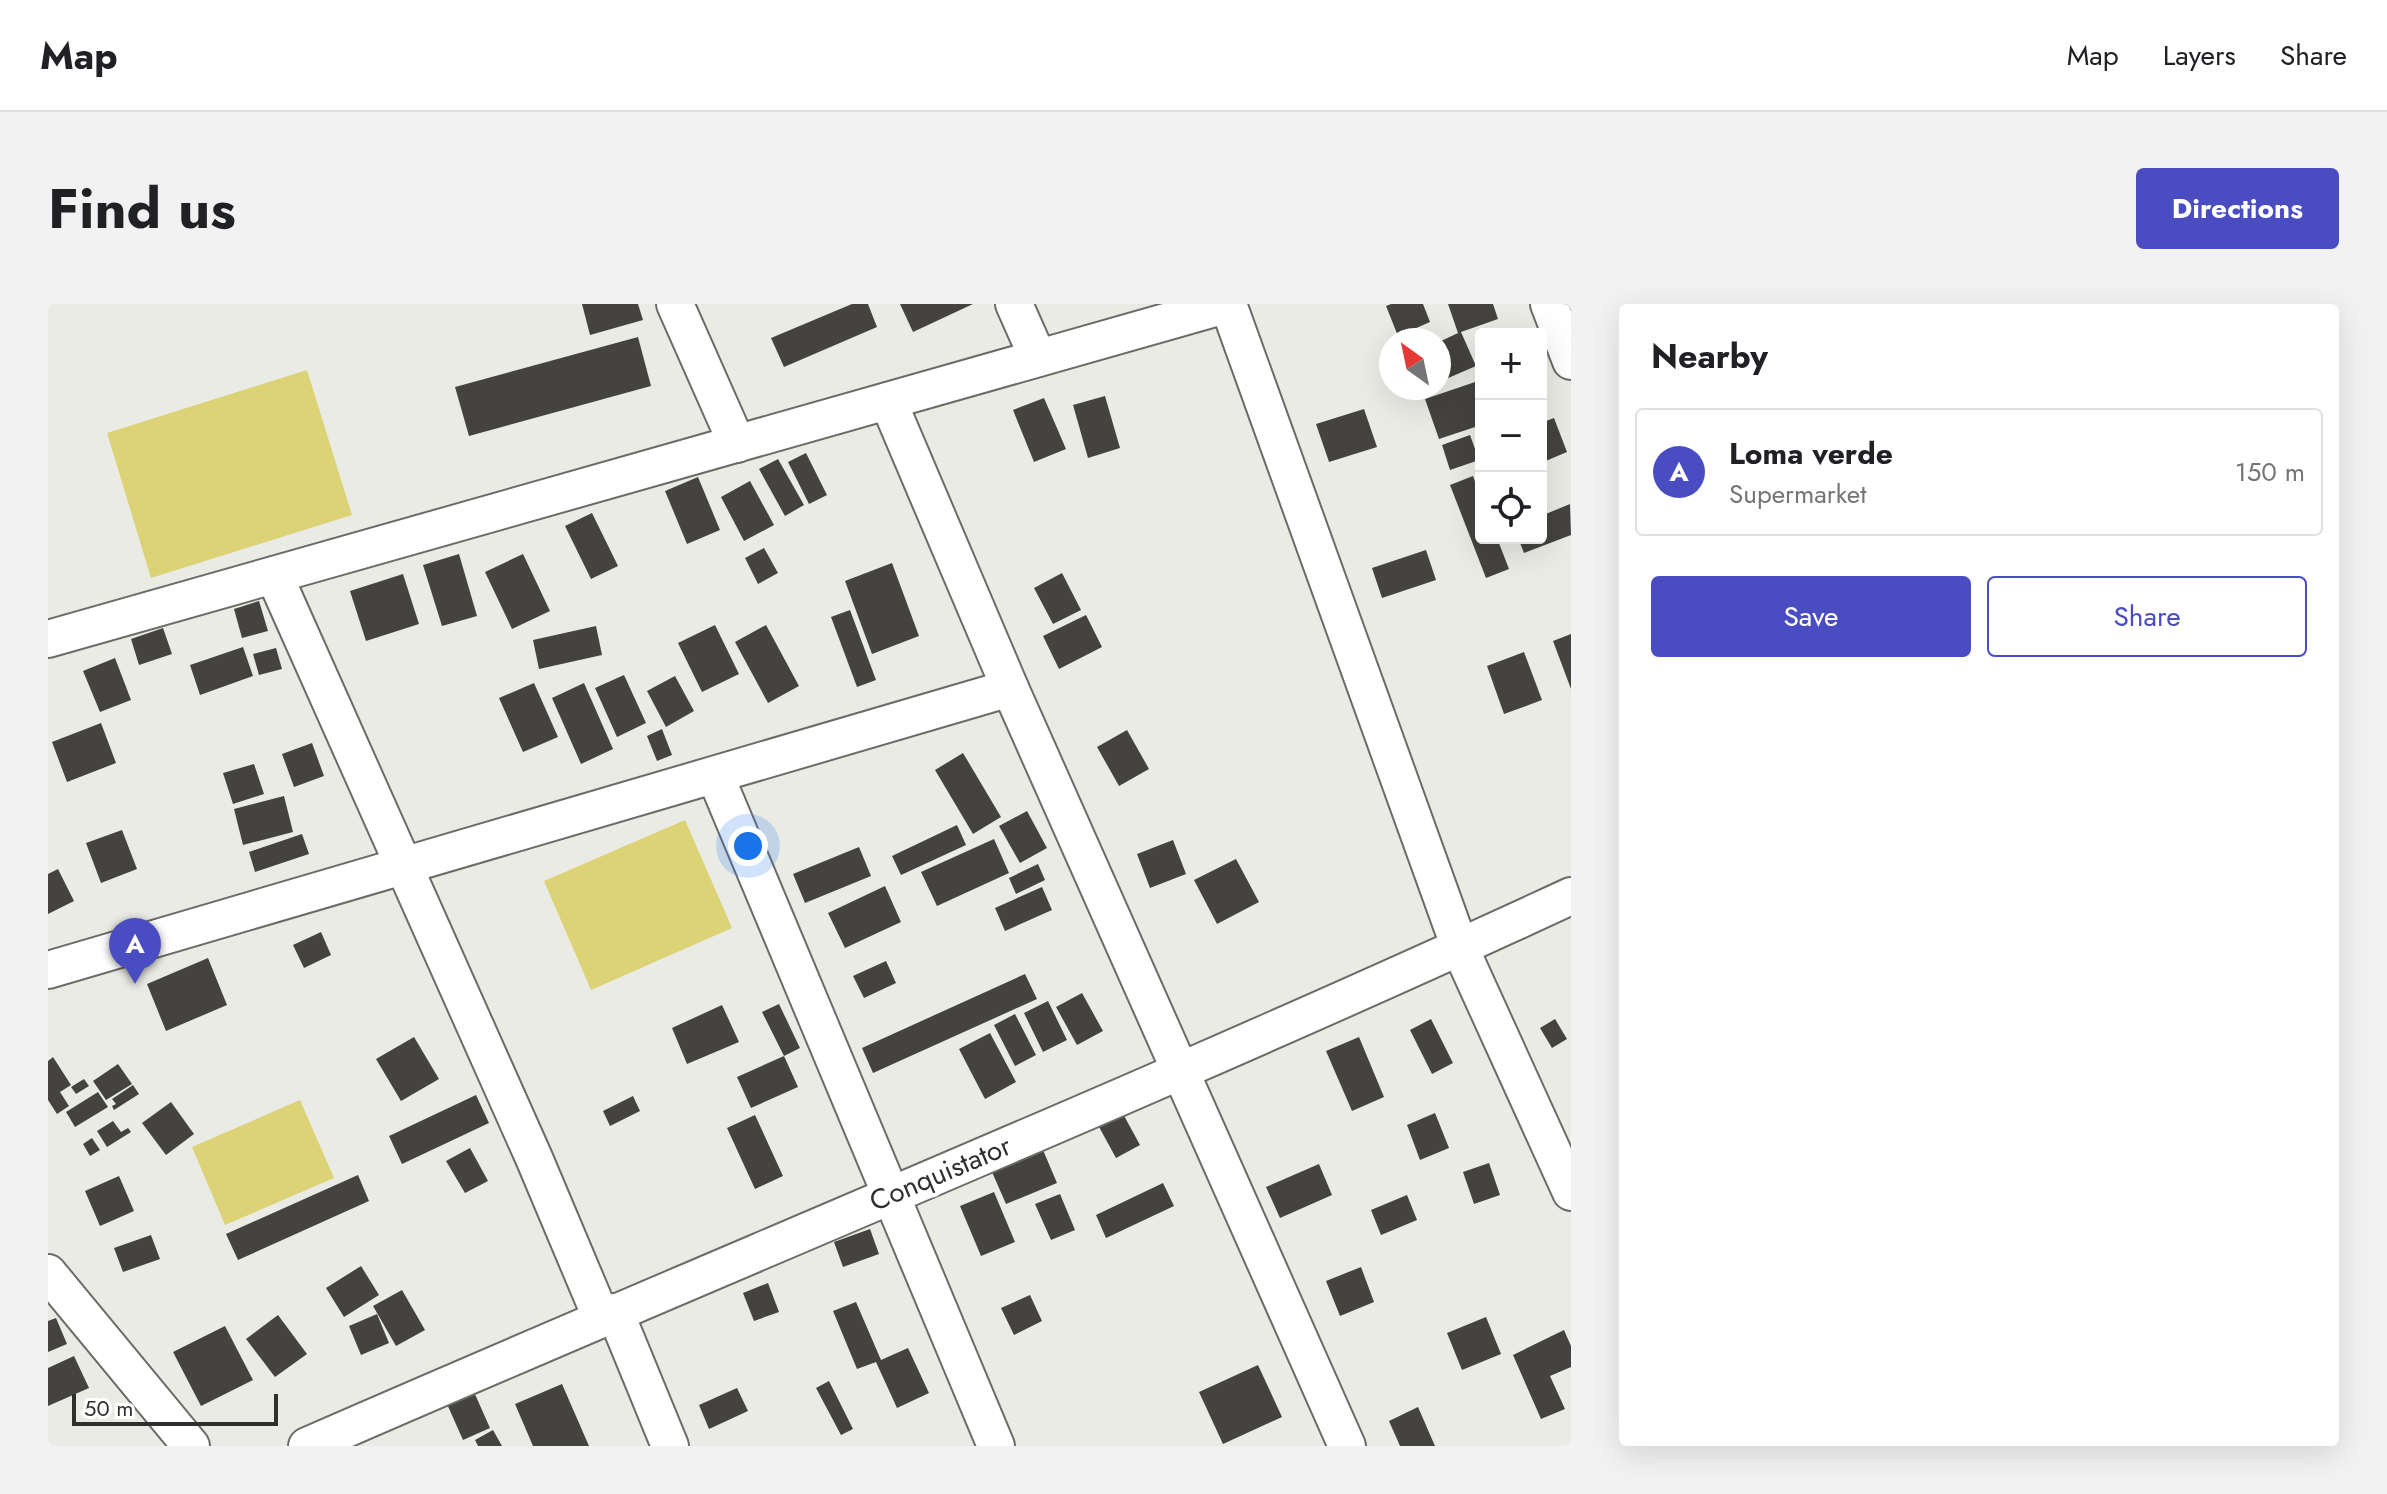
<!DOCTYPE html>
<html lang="en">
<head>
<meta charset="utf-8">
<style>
  body { margin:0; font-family:Jost,sans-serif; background:#f2f2f2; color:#202124 }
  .controls { position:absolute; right:24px; top:24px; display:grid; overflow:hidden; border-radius:8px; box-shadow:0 8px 32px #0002 }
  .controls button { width:72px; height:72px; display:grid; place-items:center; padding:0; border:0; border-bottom:2px solid #e0e0e0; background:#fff; color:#202124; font:40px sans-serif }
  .compass { position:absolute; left:1331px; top:24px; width:72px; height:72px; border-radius:50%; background:#fff; box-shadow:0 8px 32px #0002; rotate:327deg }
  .scale { position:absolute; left:24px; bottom:20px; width:206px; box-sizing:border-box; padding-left:8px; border:4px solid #2f2f2d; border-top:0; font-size:22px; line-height:28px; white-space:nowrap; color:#2f2f2d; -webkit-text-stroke:6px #fff; paint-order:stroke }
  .you { position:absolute; left:700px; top:542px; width:28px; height:28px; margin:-20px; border:6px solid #fff; border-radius:50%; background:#1a73e8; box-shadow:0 0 0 12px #1a73e833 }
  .badge { display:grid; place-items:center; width:52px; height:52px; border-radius:50%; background:#4a4cc2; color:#fff; font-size:26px; font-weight:700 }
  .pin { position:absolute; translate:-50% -66px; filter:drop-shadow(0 2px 4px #0008) }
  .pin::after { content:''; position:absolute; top:42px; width:28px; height:24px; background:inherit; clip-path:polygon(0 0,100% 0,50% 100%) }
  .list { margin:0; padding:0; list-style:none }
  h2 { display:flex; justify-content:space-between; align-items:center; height:104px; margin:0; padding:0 32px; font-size:34px }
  h2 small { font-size:26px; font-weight:400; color:#757577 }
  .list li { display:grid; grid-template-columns:52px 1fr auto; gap:24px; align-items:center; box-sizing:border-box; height:128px; margin:0 16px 16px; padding:0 16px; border:2px solid #e0e0e0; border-radius:8px }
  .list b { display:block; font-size:30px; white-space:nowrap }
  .list p { margin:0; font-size:26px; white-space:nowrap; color:#757577 }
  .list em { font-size:26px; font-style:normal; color:#757577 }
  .actions { display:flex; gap:16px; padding:24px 32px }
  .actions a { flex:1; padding:18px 0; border:2px solid #4a4cc2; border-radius:8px; text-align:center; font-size:28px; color:#4a4cc2 }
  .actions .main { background:#4a4cc2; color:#fff }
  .icon { flex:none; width:44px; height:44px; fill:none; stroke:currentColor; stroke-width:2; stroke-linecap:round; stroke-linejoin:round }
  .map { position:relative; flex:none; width:1523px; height:1142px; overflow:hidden; border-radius:8px }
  header { display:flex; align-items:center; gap:48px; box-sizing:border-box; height:112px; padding:0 40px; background:#fff; border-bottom:2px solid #e0e0e0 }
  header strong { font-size:38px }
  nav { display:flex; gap:44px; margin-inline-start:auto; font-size:28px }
  .intro { display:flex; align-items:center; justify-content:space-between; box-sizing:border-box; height:192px; padding:0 48px }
  h1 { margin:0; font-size:56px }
  .button { padding:20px 36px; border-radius:8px; background:#4a4cc2; color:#fff; font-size:28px; font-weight:700 }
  main { display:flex; gap:48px; padding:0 48px }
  aside { flex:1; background:#fff; border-radius:8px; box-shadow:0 8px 32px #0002 }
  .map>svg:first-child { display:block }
  .green { fill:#dbd376 }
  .building { fill:#44433f }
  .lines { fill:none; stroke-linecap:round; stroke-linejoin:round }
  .minor-casing { stroke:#6b6b67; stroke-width:40 }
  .minor { stroke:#fff; stroke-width:36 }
  .labels { text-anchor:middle; stroke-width:8; stroke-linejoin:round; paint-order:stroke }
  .street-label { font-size:28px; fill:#2f2f2d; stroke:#fff }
</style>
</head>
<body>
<header>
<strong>Map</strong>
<nav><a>Map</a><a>Layers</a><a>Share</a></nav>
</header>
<div class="intro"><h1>Find us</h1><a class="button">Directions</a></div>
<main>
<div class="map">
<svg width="1523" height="1142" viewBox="0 0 1523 1142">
  <rect width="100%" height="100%" fill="#ebebe6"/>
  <g class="green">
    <path d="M259,66L304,211L103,274L59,129Z"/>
    <path d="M637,516L684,624L543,686L496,577Z"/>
    <path d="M252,796L286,874L177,921L144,843Z"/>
  </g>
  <g class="building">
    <path d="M534,0H590L595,16L542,31Z"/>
    <path d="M804,0H820L829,23L736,63L723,34Z"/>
    <path d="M852,0H925L865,28Z"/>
    <path d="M1343,0H1375L1382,18L1350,32L1338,2Z"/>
    <path d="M1400,0H1445L1450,15L1413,28L1428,62L1391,78V38L1410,29Z"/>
    <path d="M590,33L603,82L421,132L407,83Z"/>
    <path d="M1433,76V121L1391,135L1377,95Z"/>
    <path d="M1057,92L1072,144L1040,154L1025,101Z"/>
    <path d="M996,94L1018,145L986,158L965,106Z"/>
    <path d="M1316,105L1329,143L1281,158L1268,120Z"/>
    <path d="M1506,114L1519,148L1493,159V119Z"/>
    <path d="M1422,131L1431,156L1402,166L1394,141Z"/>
    <path d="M758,149L779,191L761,200L740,158Z"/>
    <path d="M730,155L756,201L737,212L711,165Z"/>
    <path d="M1425,172L1433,194V234H1449L1461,265L1438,274L1402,181Z"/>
    <path d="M650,173L672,226L639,240L617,187Z"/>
    <path d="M702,177L726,221L696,237L673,193Z"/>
    <path d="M1522,200L1523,231L1476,249L1470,234H1493V212Z"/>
    <path d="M544,209L570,262L543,275L517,222Z"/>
    <path d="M716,244L730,269L710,280L697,254Z"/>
    <path d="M1378,246L1388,276L1334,294L1324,264Z"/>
    <path d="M411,250L429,312L394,322L375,261Z"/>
    <path d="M475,250L502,307L464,325L437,268Z"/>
    <path d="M844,259L871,332L824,350L797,277Z"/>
    <path d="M1014,269L1033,306L1005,320L986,284Z"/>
    <path d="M355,270L371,320L318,337L302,287Z"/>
    <path d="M211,297L220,327L194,334L186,305Z"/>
    <path d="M802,306L828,376L809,383L783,313Z"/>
    <path d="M1038,311L1054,343L1011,365L995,332Z"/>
    <path d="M667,321L691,370L654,388L630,339Z"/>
    <path d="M718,321L751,382L720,399L687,338Z"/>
    <path d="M548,322L554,351L491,365L485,336Z"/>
    <path d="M115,324L124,350L91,361L83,335Z"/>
    <path d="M1523,330V385L1505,337Z"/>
    <path d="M195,343L205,372L152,391L142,361Z"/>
    <path d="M228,344L234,365L211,371L205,350Z"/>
    <path d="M1476,348L1494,396L1456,410L1439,362Z"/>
    <path d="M67,354L83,396L52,408L35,367Z"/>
    <path d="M576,371L598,419L569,433L547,384Z"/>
    <path d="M627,372L646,407L618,423L599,387Z"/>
    <path d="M486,379L510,433L475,448L451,394Z"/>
    <path d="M536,379L565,445L533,460L504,394Z"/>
    <path d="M53,419L68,459L19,478L4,438Z"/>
    <path d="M614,425L624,451L609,457L599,432Z"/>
    <path d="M1079,426L1101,465L1071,482L1049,443Z"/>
    <path d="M264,439L276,472L246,483L234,450Z"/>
    <path d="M915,449L953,513L925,530L887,466Z"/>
    <path d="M206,460L216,490L185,500L175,469Z"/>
    <path d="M236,492L245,528L195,541L186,505Z"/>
    <path d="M979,507L999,544L972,559L951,522Z"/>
    <path d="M909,521L918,541L853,571L844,552Z"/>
    <path d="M74,526L89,565L53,579L38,539Z"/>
    <path d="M254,530L261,550L207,568L201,548Z"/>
    <path d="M946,535L961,569L889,602L873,568Z"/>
    <path d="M1125,536L1138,570L1102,584L1089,550Z"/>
    <path d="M811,543L823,572L757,599L745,570Z"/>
    <path d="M1188,555L1211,598L1169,620L1146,576Z"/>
    <path d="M990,560L997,576L968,590L961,574Z"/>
    <path d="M10,565L26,597L0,610V570Z"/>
    <path d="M837,582L853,618L797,644L780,609Z"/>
    <path d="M994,583L1004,606L957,627L947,604Z"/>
    <path d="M273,628L283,651L256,664L245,641Z"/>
    <path d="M160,654L179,701L118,727L99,680Z"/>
    <path d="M838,657L848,679L816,694L805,672Z"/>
    <path d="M977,670L989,695L825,769L814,744Z"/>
    <path d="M1034,689L1055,727L1029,741L1008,703Z"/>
    <path d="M1000,697L1019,736L995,748L976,709Z"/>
    <path d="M731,700L752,744L736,752L714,708Z"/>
    <path d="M674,701L691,738L639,760L624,724Z"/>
    <path d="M967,710L988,751L967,762L946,721Z"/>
    <path d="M1383,715L1405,759L1384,770L1362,726Z"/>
    <path d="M1507,715L1519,735L1504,744L1492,724Z"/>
    <path d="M942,729L968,778L937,795L911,745Z"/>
    <path d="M366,733L391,775L353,797L328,755Z"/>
    <path d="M1311,733L1336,793L1304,807L1278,747Z"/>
    <path d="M736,752L750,783L703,804L689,773Z"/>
    <path d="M5,753L23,781L12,788L21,802L9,810L0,796V757Z"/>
    <path d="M70,760L84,780L58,796L45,777Z"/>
    <path d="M36,775L41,782L28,790L23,783Z"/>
    <path d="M85,781L91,790L66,806L64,802L68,800L64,795Z"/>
    <path d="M50,788L60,803L27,823L18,808Z"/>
    <path d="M428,791L441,819L354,860L341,832Z"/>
    <path d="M585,792L592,807L562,822L555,807Z"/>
    <path d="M123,798L146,830L118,851L94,819Z"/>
    <path d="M1074,808L1092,841L1068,854L1050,821Z"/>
    <path d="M1387,809L1401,844L1372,856L1359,821Z"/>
    <path d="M707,811L735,872L707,885L679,824Z"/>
    <path d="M65,817L73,828L80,824L83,828L59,843L49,827Z"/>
    <path d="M44,834L52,846L42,852L35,840Z"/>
    <path d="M422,844L440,877L417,889L398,857Z"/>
    <path d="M995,846L1009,879L958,900L944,868Z"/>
    <path d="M1441,859L1452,891L1426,900L1415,868Z"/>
    <path d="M1271,860L1284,891L1232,914L1218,883Z"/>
    <path d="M310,871L321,897L190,956L178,930Z"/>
    <path d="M71,872L86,907L52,922L37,887Z"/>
    <path d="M1115,879L1126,902L1058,934L1048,911Z"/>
    <path d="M946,888L967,938L933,952L912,902Z"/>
    <path d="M1012,890L1027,926L1003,936L987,900Z"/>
    <path d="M1359,891L1369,916L1333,931L1323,906Z"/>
    <path d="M822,925L831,950L795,963L786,938Z"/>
    <path d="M103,931L112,955L75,968L66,944Z"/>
    <path d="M313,962L331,991L296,1013L278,984Z"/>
    <path d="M1313,963L1326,998L1292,1012L1278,977Z"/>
    <path d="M720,979L731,1008L706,1017L695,989Z"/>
    <path d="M354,986L377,1026L348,1042L325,1002Z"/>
    <path d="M982,991L994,1017L966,1031L953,1004Z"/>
    <path d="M808,998L833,1056L860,1044L881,1089L849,1104L828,1058L809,1065L785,1007Z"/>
    <path d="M329,1010L341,1039L313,1051L301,1022Z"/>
    <path d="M230,1011L259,1050L227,1073L198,1035Z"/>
    <path d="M1438,1013L1453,1050L1414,1066L1399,1029Z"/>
    <path d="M8,1014L19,1040L0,1048V1017Z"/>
    <path d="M177,1022L205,1076L153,1102L125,1048Z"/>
    <path d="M1516,1026L1523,1042V1063L1502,1072L1517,1105L1493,1115L1465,1051Z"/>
    <path d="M26,1052L41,1084L0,1102V1064Z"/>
    <path d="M1210,1061L1234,1113L1175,1140L1151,1088Z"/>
    <path d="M781,1077L805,1125L793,1131L768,1084Z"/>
    <path d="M514,1080L541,1142H485L467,1100Z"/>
    <path d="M689,1084L700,1107L661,1125L651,1101Z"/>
    <path d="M426,1088L442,1124L415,1136L399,1100Z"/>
    <path d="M1370,1103L1387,1142H1352L1341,1117Z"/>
    <path d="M445,1126L454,1142H430L427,1136Z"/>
  </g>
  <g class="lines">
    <g class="minor-casing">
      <g id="minor">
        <path d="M627,0L689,140"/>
        <path d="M966,0L990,54"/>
        <path d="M1180,0L1412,644L1523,888"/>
        <path d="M1501,0L1523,57"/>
        <path d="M840,97L962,384L1299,1142"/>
        <path d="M226,271L486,854L553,1013"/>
        <path d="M0,335L1181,0"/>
        <path d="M667,471L948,1142"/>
        <path d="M0,666L962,384"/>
        <path d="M0,969L143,1142"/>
        <path d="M567,1008L622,1142"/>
        <path d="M259,1142C680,958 1106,785 1523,592"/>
      </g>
    </g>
    <use href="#minor" class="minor"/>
  </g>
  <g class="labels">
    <g class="street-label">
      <text transform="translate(892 869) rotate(-23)" y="10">Conquistator</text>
    </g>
  </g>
</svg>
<div class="controls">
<button>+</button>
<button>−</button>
<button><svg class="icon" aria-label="locate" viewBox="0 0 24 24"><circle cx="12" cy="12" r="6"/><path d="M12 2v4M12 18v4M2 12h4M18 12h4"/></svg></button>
</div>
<svg class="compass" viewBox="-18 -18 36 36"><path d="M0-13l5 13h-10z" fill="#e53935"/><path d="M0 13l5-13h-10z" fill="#757577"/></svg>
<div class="scale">50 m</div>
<div class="you"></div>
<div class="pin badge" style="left:87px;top:680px">A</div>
</div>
<aside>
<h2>Nearby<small></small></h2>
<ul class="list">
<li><span class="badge">A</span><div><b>Loma verde</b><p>Supermarket</p></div><em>150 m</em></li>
</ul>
<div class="actions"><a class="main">Save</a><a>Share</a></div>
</aside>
</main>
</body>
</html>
